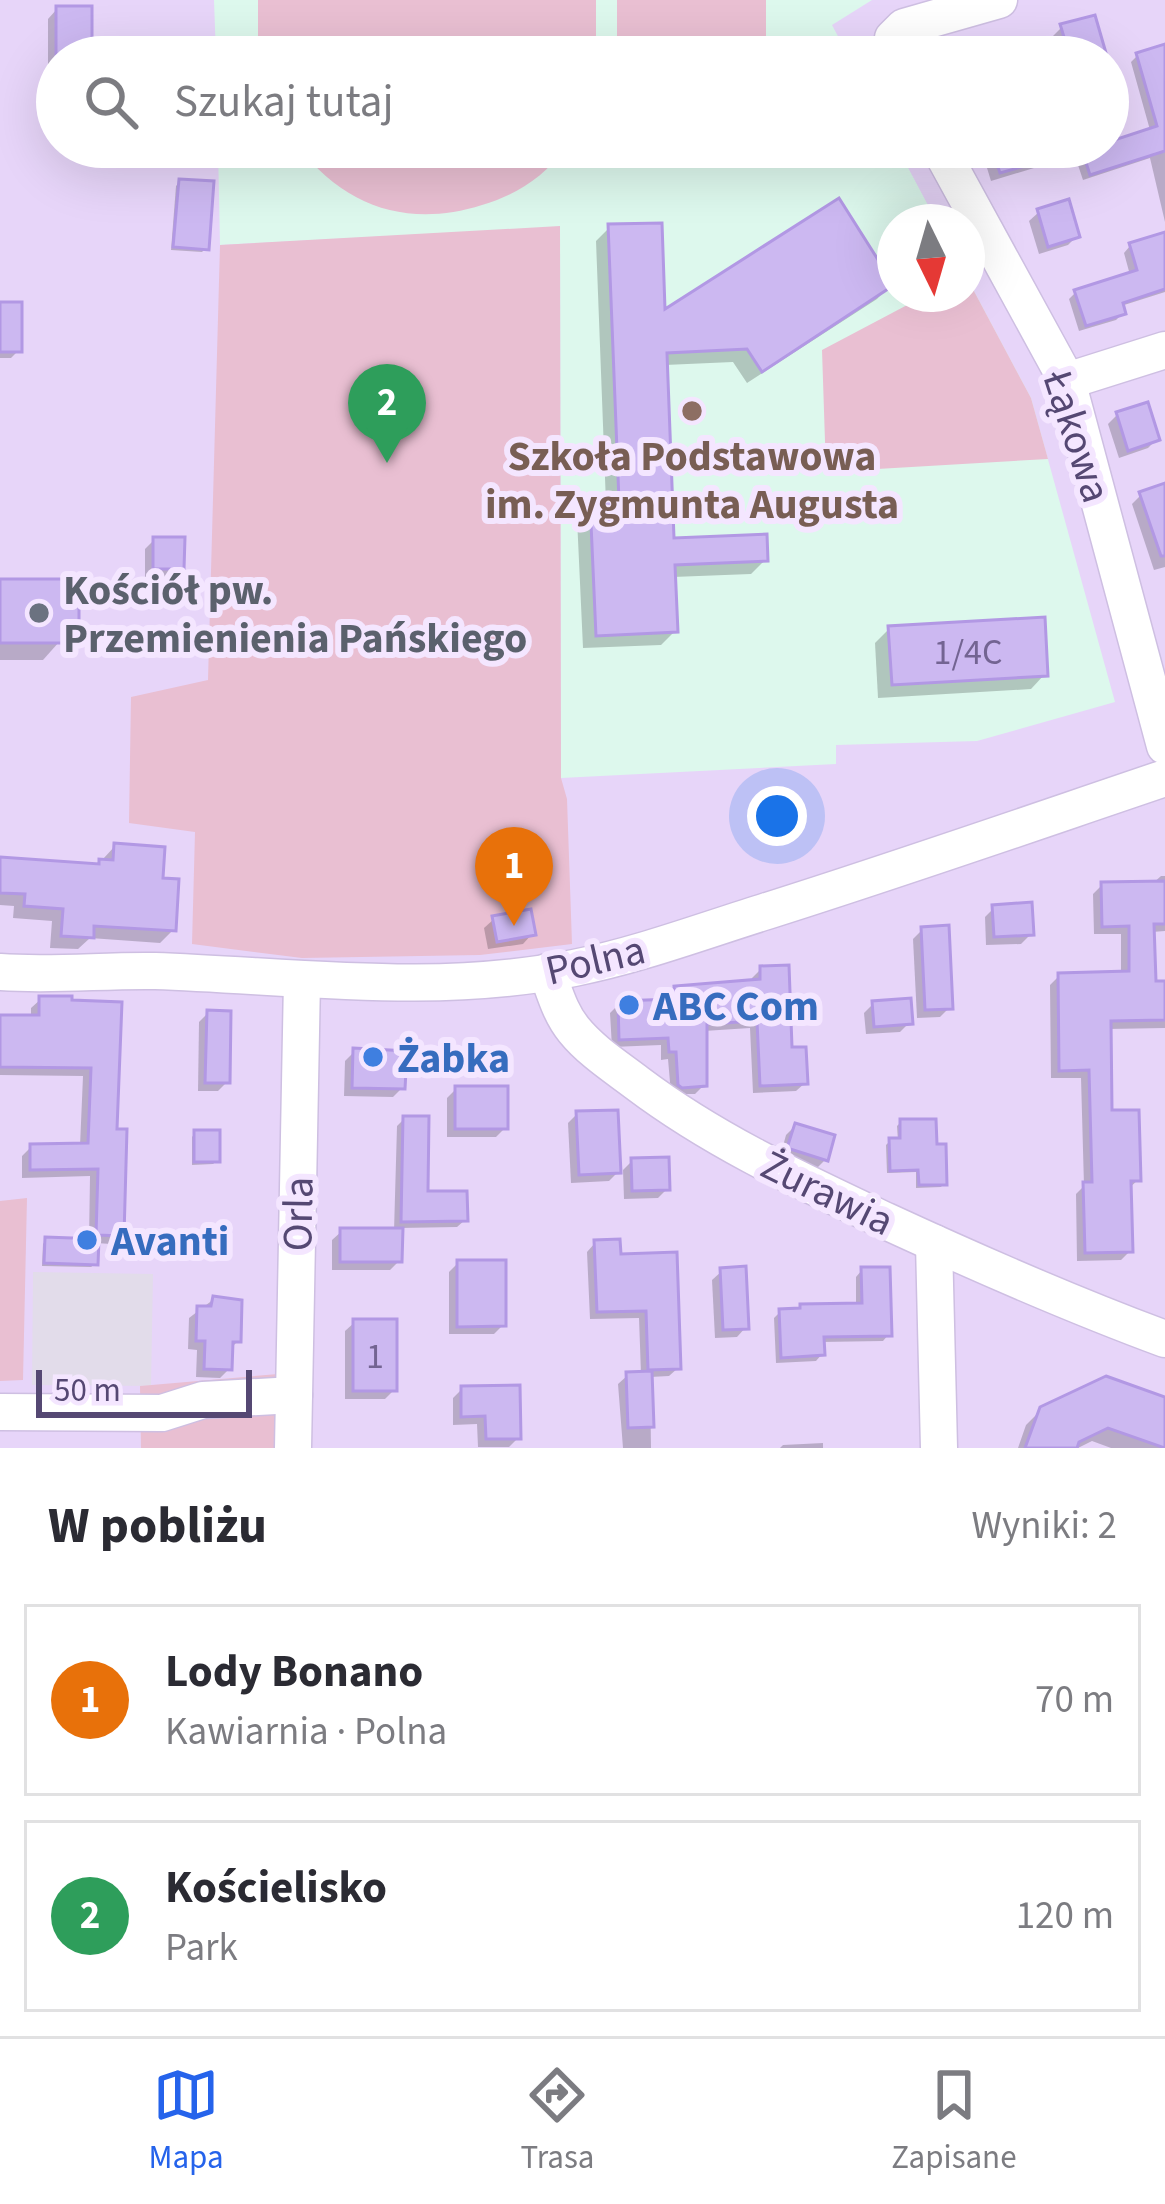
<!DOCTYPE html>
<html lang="pl">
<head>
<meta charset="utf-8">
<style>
  body { margin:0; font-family:"Source Sans 3",sans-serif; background:#f2f2f3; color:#2b2b33 }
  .compass { position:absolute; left:877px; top:204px; width:108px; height:108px; border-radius:50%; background:#fff; box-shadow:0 12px 48px #0002; rotate:175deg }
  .scale { position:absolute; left:36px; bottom:30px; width:216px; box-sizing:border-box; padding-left:12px; border:6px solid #554873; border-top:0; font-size:33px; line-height:42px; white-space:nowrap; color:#554873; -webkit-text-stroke:9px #f4e6ff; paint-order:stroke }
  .you { position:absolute; left:777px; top:816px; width:42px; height:42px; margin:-30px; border:9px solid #fff; border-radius:50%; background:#1a73e8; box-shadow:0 0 0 18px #1a73e833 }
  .badge { display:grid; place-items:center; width:78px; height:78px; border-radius:50%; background:#2563eb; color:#fff; font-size:39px; font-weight:700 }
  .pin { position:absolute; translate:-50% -99px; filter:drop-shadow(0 3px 6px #0008) }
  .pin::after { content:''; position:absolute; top:63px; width:42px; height:36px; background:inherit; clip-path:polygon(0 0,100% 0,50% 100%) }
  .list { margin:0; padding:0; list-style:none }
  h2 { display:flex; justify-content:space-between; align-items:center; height:156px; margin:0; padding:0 48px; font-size:51px }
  h2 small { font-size:39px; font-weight:400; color:#7c7c81 }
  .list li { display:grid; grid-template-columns:78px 1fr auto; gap:36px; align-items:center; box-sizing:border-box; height:192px; margin:0 24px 24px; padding:0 24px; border:3px solid #e1e1e2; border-radius:0px }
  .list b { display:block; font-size:45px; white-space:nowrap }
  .list p { margin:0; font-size:39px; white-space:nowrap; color:#7c7c81 }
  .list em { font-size:39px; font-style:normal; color:#7c7c81 }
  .icon { flex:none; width:66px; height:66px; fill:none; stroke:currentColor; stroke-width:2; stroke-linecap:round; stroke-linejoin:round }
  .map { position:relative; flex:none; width:1165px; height:1448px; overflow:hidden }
  .search { position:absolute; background:#fff; box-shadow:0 12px 48px #0002; left:36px; right:36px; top:36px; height:132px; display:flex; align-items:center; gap:30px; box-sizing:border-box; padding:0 42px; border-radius:66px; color:#7c7c81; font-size:45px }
  .sheet { height:588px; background:#fff }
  nav { display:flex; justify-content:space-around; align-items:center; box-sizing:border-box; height:168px; border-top:3px solid #e1e1e2; background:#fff; font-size:33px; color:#7c7c81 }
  nav a { display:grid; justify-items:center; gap:6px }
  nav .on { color:#2563eb }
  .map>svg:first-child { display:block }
  .residential { fill:#e7d5f9; fill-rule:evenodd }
  .industrial { fill:#e2dcea }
  .education { fill:#ddf8ed }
  .green { fill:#e9bfd2 }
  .shadow { fill:#0003 }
  .building { fill:#ccb8f1; stroke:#b298e4; stroke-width:3 }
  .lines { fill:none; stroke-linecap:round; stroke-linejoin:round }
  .minor-casing { stroke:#cebfe2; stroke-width:39 }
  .minor { stroke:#fff; stroke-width:36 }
  .education-dot { fill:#8d6e63; stroke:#f4e6ff; stroke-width:4.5 }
  .worship-dot { fill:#6b7280; stroke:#f4e6ff; stroke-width:4.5 }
  .shop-dot { fill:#3f7fe0; stroke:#f4e6ff; stroke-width:4.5 }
  .labels { text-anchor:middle; stroke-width:12; stroke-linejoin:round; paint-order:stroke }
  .number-label { font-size:36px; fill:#736492 }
  .street-label { font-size:42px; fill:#554873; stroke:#f4e6ff }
  .education-label { font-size:42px; font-weight:bold; fill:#785e54; stroke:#f4e6ff }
  .worship-label { font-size:42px; font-weight:bold; fill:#5b616d; stroke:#f4e6ff; text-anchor:start }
  .shop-label { font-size:42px; font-weight:bold; fill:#366cbe; stroke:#f4e6ff; text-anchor:start }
</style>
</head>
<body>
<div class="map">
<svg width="1165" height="1448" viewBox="0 0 1165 1448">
  <rect width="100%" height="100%" fill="#f0e0fc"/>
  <path class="residential" d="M0,0H1165V1448H0ZM57,57H1108V147H57ZM895,222H967V294H895Z"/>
  <path class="industrial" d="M33,1272L153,1274L151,1386L32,1385Z"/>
  <g class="education">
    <path d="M214,0H872L832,25L849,57H216Z"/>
    <path d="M218,147H897L937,222H895V294H967V278L1031,398L1115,702L977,741L836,745V764L561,778L560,227L220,245Z"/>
  </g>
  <g class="green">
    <rect x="258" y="0" width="338" height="57"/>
    <rect x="617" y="0" width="149" height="57"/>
    <path d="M299,147H565C545,177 516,195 482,205C410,228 345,208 299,147Z"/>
    <path d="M560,226L561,778L567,799L572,944L480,955L302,958L192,944L195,832L129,823L131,697L208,680L220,245Z"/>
    <path d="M967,278L1031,398L1048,459L826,472L822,350L928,294H967Z"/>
    <path d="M27,1198L23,1380L0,1381V1201Z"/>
    <path d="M278,1374L277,1448H141L140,1386Z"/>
  </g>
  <g class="shadow">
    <path d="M57,9L89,57H57V67H48V19Z"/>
    <path d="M1062,27L1103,52L1098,57H1059L1053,36Z"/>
    <path d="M1165,48V222L1150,158L1083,180L1076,159L1083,152L1108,147V144L1150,130L1131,62L1138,55Z"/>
    <path d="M991,147H1039L1043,159L1034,168L991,181L983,155Z"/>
    <path d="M180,182L206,248L202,252L171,250L176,186Z"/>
    <path d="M1039,212L1077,236L1068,245L1039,254L1029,221Z"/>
    <path d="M610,227L663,314L890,285L877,299L747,383L733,362L665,365L671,542L765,560L751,574L673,577L675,631L661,645L583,648L577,518L591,504H606L596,241Z"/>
    <path d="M1165,236V292L1121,306L1123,313L1116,320L1079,331L1069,299L1076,292L1130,275L1124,253L1130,246Z"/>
    <path d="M0,305L19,350L11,358H0Z"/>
    <path d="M1117,415L1157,439L1148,448L1119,458L1108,424Z"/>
    <path d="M1165,486V567L1154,570L1132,504L1141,495Z"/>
    <path d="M154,540L181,567L172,577H145V549Z"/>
    <path d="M0,582L61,593L76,623L43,660H0Z"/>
    <path d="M889,629L1045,674L1031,689L878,698L875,643Z"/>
    <path d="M115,846L160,881L173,930L160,943L90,938L78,949L50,948L52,921L13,918L14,906L0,905V860L95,867L103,862V859Z"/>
    <path d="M1161,876H1165V931L1152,932L1153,984H1165V1028L1108,1029L1109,1114L1138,1180L1128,1189L1130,1251L1121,1260L1077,1261L1076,1194L1084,1186L1081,1078H1051L1050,985L1059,976L1121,974V934H1094L1093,894L1102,885L1152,884Z"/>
    <path d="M994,908L1031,934L1021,944L986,945L985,917Z"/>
    <path d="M494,919L532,934L523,944L488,949L484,928Z"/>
    <path d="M922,930L950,1007L940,1017L917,1018L913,939Z"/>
    <path d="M761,969L789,1051L805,1083L796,1091L753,1093L750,1028L704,1031V1085L695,1094H671L668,1059L661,1060V1045L612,1047L610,1013L619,1004L667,1003V998L676,989L752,982V978Z"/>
    <path d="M41,999H69L114,1132L121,1235L111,1244L96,1243L95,1264L91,1267L42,1266L43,1244L46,1240L89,1241L90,1176L22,1178V1156L31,1147L80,1146L83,1076L0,1075V1018H31V1008Z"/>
    <path d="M873,1004L910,1022L900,1032L866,1034L864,1013Z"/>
    <path d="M208,1013L227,1082L218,1091H198L199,1022Z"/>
    <path d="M355,1051L402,1088L393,1097L344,1096L345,1061Z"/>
    <path d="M456,1089L505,1128L496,1137H447V1098Z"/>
    <path d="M577,1114L618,1172L609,1181L571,1183L568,1123Z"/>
    <path d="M404,1119L425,1194L465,1220L457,1227L400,1228L399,1261L390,1270H332V1240L342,1231H394L397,1126Z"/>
    <path d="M901,1122L934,1147L944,1183L941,1187L916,1188V1172L887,1173L886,1145L890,1141H898L897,1126Z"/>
    <path d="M795,1126L825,1160L816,1169L780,1157L786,1135Z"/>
    <path d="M195,1133L217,1161L213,1164L192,1165V1137Z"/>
    <path d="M632,1161L667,1189L658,1198L624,1199L623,1170Z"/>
    <path d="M595,1243L618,1257L678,1368L669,1376L650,1377L651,1448H623L618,1384L628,1375L641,1374L639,1318L590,1319L587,1252Z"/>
    <path d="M458,1263L503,1325L494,1334H449V1272Z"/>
    <path d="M862,1270L889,1334L883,1341L821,1342L822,1354L816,1361L776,1363L774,1318L781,1311L856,1306V1277Z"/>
    <path d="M722,1271L746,1327L737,1337L715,1338L712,1280Z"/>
    <path d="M214,1299L238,1341L230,1349L229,1369L220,1378L196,1377L197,1350L188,1349L189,1318Z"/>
    <path d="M355,1322L394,1390L385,1399H345V1331Z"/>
    <path d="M462,1389L518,1438L509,1447H478L477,1424L453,1425V1398Z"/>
    <path d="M1165,1400V1448H1111L1092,1441L1078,1448H1018L1026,1425L1041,1410Z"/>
    <path d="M823,1443V1448H780L783,1445Z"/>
  </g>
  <g class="building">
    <rect x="56" y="6" width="36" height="51"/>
    <path d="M1095,15L1106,53L1092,57H1070L1060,24Z"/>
    <path d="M1165,44V151L1090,175L1082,150L1108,147V142L1157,126L1136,53Z"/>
    <path d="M991,147H1067L1068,154L1000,173Z"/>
    <path d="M179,179L214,181L209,250L173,247Z"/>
    <path d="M839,198L894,285L762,372L747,349L667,353L674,538L767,534L768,561L675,565L678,632L596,636L590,501H619L608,224L662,223L665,309Z"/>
    <path d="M1069,199L1080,237L1048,247L1037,209Z"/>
    <path d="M1165,232V289L1123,303L1126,314L1086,326L1074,290L1137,270L1129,243Z"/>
    <rect x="0" y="302" width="22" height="50"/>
    <path d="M1148,402L1160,440L1128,451L1116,412Z"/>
    <path d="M1165,483V556H1161L1139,492Z"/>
    <path d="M153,537H185L184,569H153Z"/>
    <path d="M0,579H66L64,591L79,601V625L64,633L65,643H0Z"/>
    <path d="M1045,617L1048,676L892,685L888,626Z"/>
    <path d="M114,843L165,847L163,878L179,879L176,931L94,926V938L61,936L63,909L24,906L25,894L0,893V857L99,864V859L113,860Z"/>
    <path d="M1165,881V924H1154L1156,981H1165V1020L1111,1021L1112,1110H1139L1141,1181H1131L1133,1252L1085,1253L1083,1182H1092L1089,1070L1059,1071L1058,973L1129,971V926L1102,927L1101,882Z"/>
    <path d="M1032,902L1034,935L994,937L992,905Z"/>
    <path d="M531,909L536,935L497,942L492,916Z"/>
    <path d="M949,925L953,1009L925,1010L921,927Z"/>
    <path d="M789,965L792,1047H806L808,1084L760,1086L757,1021L707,1024V1086L682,1088L678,1085L676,1052H669L668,1038L619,1040L618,1001L675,999L674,986L760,979V966Z"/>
    <path d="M39,996H72V1000L122,1002L117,1129H127L124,1236L96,1235L98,1169L30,1170V1144L88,1143L91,1068L0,1067V1015H39Z"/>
    <path d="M911,998L913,1024L874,1027L872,1001Z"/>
    <path d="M207,1010L231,1011L230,1083H205Z"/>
    <path d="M353,1048L407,1051L405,1089L352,1088Z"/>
    <rect x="455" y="1086" width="53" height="43"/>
    <path d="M618,1110L621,1173L579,1175L576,1111Z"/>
    <path d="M403,1116H429L428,1191H467L468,1221L401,1222Z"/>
    <path d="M900,1119H936L937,1144H946L947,1185H919L918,1170L890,1171L889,1138H900Z"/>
    <path d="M795,1123L835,1135L828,1161L787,1148Z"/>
    <rect x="194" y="1130" width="26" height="32"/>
    <path d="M669,1157L670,1190L632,1191L631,1158Z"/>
    <path d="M340,1228H403L402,1262H340Z"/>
    <path d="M45,1237L99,1239L98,1265L44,1263Z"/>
    <path d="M620,1239L621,1254L677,1252L681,1369L648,1370L646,1311L597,1312L594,1240Z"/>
    <path d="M457,1260H506V1326L457,1327Z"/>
    <path d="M746,1266L749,1329L723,1330L720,1268Z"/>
    <path d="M861,1267H890L892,1336L824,1337L825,1355L781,1358L779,1309L800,1308V1304L862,1303Z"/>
    <path d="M213,1296L242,1300L241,1342H233L232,1370L204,1369L205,1341H196L197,1306H211Z"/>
    <rect x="353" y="1319" width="44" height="72"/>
    <path d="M652,1371L654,1427L628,1428L626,1372Z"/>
    <path d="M1106,1376L1165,1397V1448L1108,1428L1079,1442L1077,1448H1025L1040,1407Z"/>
    <path d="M520,1385L521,1439H486L485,1416L461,1417V1386Z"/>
  </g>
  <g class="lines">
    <g class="minor-casing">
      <g id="minor">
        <path d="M891,57L893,38L904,27L999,0"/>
        <path d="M939,147L1067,381L1165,746"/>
        <path d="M1067,381L1165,350"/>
        <path d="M0,972C52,976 104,970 155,971C296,976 434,996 574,968C639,955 703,931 767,911C900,869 1032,823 1165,778"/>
        <path d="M547,972C555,993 560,1013 574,1030C591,1051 616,1067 637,1083C714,1141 799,1180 886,1221C977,1263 1070,1304 1165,1339"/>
        <path d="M934,1243L939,1448"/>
        <path d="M0,1412L162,1413L203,1400L294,1395"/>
        <path d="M293,1448L302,980"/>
      </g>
    </g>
    <use href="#minor" class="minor"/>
  </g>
  <circle class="education-dot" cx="692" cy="411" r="12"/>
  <circle class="worship-dot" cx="39" cy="613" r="12"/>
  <g class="shop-dot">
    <circle cx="629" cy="1005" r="12"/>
    <circle cx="373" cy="1057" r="12"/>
    <circle cx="87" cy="1240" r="12"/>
  </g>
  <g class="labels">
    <g class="number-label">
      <text x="968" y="664">1/4C</text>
      <text x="375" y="1368">1</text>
    </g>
    <g class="street-label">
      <text transform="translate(1078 436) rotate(72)" y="15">Łąkowa</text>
      <text transform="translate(595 959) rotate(-13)" y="15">Polna</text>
      <text transform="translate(828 1192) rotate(26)" y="15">Żurawia</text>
      <text transform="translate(297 1214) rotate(-89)" y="15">Orla</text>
    </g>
    <g class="education-label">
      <text x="692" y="470">Szkoła Podstawowa<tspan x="692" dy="48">im. Zygmunta Augusta</tspan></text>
    </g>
    <g class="worship-label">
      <text x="63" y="604">Kościół pw.<tspan x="63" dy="48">Przemienienia Pańskiego</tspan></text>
    </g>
    <g class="shop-label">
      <text x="653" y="1020">ABC Com</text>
      <text x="397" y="1072">Żabka</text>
      <text x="111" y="1255">Avanti</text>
    </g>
  </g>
</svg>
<svg class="compass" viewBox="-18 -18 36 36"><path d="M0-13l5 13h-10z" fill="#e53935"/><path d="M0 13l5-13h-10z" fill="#7c7c81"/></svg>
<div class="scale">50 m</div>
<div class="you"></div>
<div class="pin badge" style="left:514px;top:926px;background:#e8710a">1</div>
<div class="pin badge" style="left:387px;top:463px;background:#2e9e5b">2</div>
<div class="search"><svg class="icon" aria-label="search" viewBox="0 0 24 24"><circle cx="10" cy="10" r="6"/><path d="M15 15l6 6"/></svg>Szukaj tutaj</div>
</div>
<section class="sheet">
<h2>W pobliżu<small>Wyniki: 2</small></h2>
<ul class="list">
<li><span class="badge" style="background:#e8710a">1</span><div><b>Lody Bonano</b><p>Kawiarnia · Polna</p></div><em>70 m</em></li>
<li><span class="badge" style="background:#2e9e5b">2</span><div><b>Kościelisko</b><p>Park</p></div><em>120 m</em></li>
</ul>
</section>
<nav>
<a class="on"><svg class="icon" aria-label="map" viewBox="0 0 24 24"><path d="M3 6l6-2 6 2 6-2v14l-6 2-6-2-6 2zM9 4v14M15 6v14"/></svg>Mapa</a>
<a><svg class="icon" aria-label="directions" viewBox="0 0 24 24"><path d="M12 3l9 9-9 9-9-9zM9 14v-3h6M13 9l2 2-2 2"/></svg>Trasa</a>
<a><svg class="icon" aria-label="saved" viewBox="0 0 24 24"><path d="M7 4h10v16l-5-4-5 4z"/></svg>Zapisane</a>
</nav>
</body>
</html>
